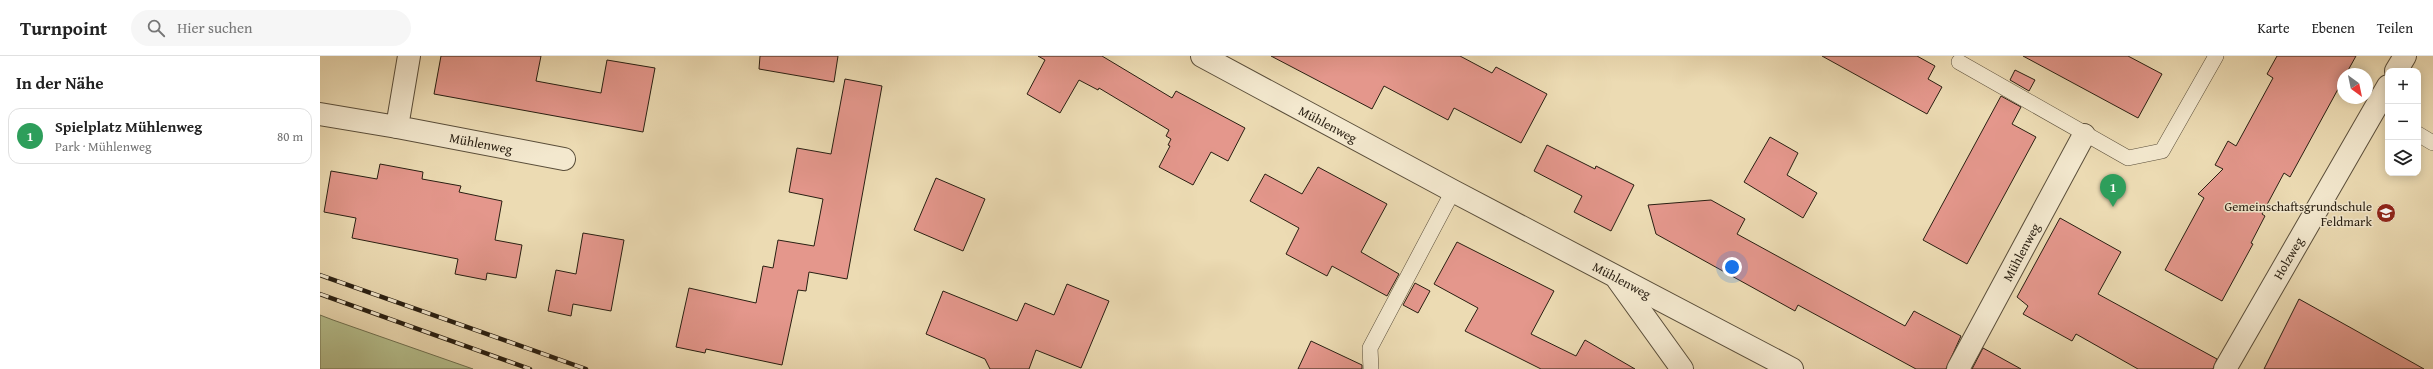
<!DOCTYPE html>
<html lang="de">
<head>
<meta charset="utf-8">
<style>
  body { margin:0; font-family:"Gentium Book Plus",serif; background:#f6f6f6; color:#222 }
  .controls { position:absolute; right:12px; top:12px; display:grid; overflow:hidden; border-radius:8px; box-shadow:0 2px 10px #0003 }
  .controls button { width:36px; height:36px; display:grid; place-items:center; padding:0; border:0; border-bottom:1px solid #e0e0e0; background:#fff; color:#222; font:20px sans-serif }
  .compass { position:absolute; left:2017px; top:12px; width:36px; height:36px; border-radius:50%; background:#fff; box-shadow:0 2px 10px #0003; rotate:147deg }
  .you { position:absolute; left:1412px; top:211px; width:14px; height:14px; margin:-10px; border:3px solid #fff; border-radius:50%; background:#1a73e8; box-shadow:0 0 0 6px #1a73e833 }
  .badge { display:grid; place-items:center; width:26px; height:26px; border-radius:50%; background:#8f2418; color:#fff; font-size:13px; font-weight:700 }
  .pin { position:absolute; translate:-50% -33px; filter:drop-shadow(0 1px 2px #0008) }
  .pin::after { content:''; position:absolute; top:21px; width:14px; height:12px; background:inherit; clip-path:polygon(0 0,100% 0,50% 100%) }
  .list { margin:0; padding:0; list-style:none }
  h2 { display:flex; justify-content:space-between; align-items:center; height:52px; margin:0; padding:0 16px; font-size:17px }
  h2 small { font-size:13px; font-weight:400; color:#767676 }
  .list li { display:grid; grid-template-columns:26px 1fr auto; gap:12px; align-items:center; box-sizing:border-box; height:56px; margin:0 8px 8px; padding:0 8px; border:1px solid #e0e0e0; border-radius:12px }
  .list b { display:block; font-size:15px; white-space:nowrap }
  .list p { margin:0; font-size:13px; white-space:nowrap; color:#767676 }
  .list em { font-size:13px; font-style:normal; color:#767676 }
  .icon { flex:none; width:22px; height:22px; fill:none; stroke:currentColor; stroke-width:2; stroke-linecap:round; stroke-linejoin:round }
  .map { position:relative; flex:none; width:2113px; height:313px; overflow:hidden }
  header { display:flex; align-items:center; gap:24px; box-sizing:border-box; height:56px; padding:0 20px; background:#fff; border-bottom:1px solid #e0e0e0 }
  header strong { font-size:19px }
  nav { display:flex; gap:22px; margin-inline-start:auto; font-size:14px }
  .search { width:280px; height:36px; background:#f6f6f6; display:flex; align-items:center; gap:10px; box-sizing:border-box; padding:0 14px; border-radius:22px; color:#767676; font-size:15px }
  main { display:flex }
  aside { flex:1; background:#fff }
  .map>svg:first-child { display:block }
  .green { fill:#b6c08e; stroke:#707050 }
  .building { fill:#e4978c; stroke:#291f12 }
  .lines { fill:none; stroke-linecap:round; stroke-linejoin:round }
  .lane-casing { stroke:#5a4e3a; stroke-width:16 }
  .street-casing { stroke:#5a4e3a; stroke-width:24 }
  .lane { stroke:#f3e8ce; stroke-width:15 }
  .street { stroke:#f3e8ce; stroke-width:22 }
  .rail-casing { stroke:#291f12; stroke-width:4.5 }
  .rail { stroke:#f3e8ce; stroke-width:3; stroke-dasharray:9; stroke-linecap:butt }
  .labels { text-anchor:middle; stroke-width:3; stroke-linejoin:round; paint-order:stroke }
  .street-label { font-size:13px; fill:#291f12; stroke:#f3e8ce }
  .poi-label { font-size:13px; fill:#291f12; stroke:#f3e8ce; text-anchor:end }
</style>
</head>
<body>
<header>
<strong>Turnpoint</strong>
<div class="search"><svg class="icon" aria-label="search" viewBox="0 0 24 24"><circle cx="10" cy="10" r="6"/><path d="M15 15l6 6"/></svg>Hier suchen</div>
<nav><a>Karte</a><a>Ebenen</a><a>Teilen</a></nav>
</header>
<main>
<aside>
<h2>In der Nähe<small></small></h2>
<ul class="list">
<li><span class="badge" style="background:#2e9e5b">1</span><div><b>Spielplatz Mühlenweg</b><p>Park · Mühlenweg</p></div><em>80 m</em></li>
</ul>
</aside>
<div class="map">
<svg width="2113" height="313" viewBox="0 0 2113 313">
  <rect width="100%" height="100%" fill="#ecdbb3"/>
  <filter id="stains"><feTurbulence type="fractalNoise" baseFrequency=".005" numOctaves="4"/><feColorMatrix values="0 0 0 0 .2 0 0 0 0 .09 0 0 0 0 .02 0 0 0 .5 -.17"/></filter>
  <radialGradient id="worn" r=".72"><stop offset=".6" stop-color="#630" stop-opacity="0"/><stop offset="1" stop-color="#630" stop-opacity=".3"/></radialGradient>
  <path class="green" d="M0,259L13,264L153,313H0Z"/>
  <g class="building">
    <path d="M121,0H221L216,25L281,37L287,4L335,12L323,76L114,38Z"/>
    <path d="M440,0H518L514,26L439,13Z"/>
    <path d="M718,0H782L852,42L856,35L925,72L908,105L891,96L873,129L839,111L850,90L848,89L851,83L846,80L849,74L779,32L778,34L759,24L740,57L707,38L725,4Z"/>
    <path d="M951,0H1140L1172,17L1176,11L1227,38L1201,87L1134,52L1128,64L1064,30L1052,53Z"/>
    <path d="M1502,0H1597L1615,10L1608,23L1622,31L1607,58Z"/>
    <path d="M1703,0H1808L1842,18L1818,62Z"/>
    <path d="M1957,0H2036L2026,18H2023V24L1970,121L1964,117L1942,158L1945,160L1931,187L1933,188L1902,245L1845,214L1884,142L1878,138L1903,113L1895,109L1908,85L1916,90L1953,22L1947,18Z"/>
    <path d="M1695,14L1715,24L1709,35L1690,24Z"/>
    <path d="M525,23L562,30L527,223L489,216L486,235L478,234L462,309L386,293L385,297L356,291L369,232L436,247L443,210L453,212L458,184L494,190L503,143L469,136L477,92L511,98Z"/>
    <path d="M1681,40L1701,51L1692,68L1716,81L1647,208L1603,184Z"/>
    <path d="M1450,81L1478,97L1467,119L1497,137L1483,162L1424,126Z"/>
    <path d="M1227,89L1275,113L1276,110L1314,129L1291,175L1254,156L1262,140L1214,115Z"/>
    <path d="M60,108L103,116L102,123L141,130L139,136L182,145L175,184L202,189L196,222L167,217L166,224L135,218L138,203L32,182L36,162L4,156L11,115L57,123Z"/>
    <path d="M998,111L1067,148L1041,196L1079,218L1067,240L1012,210L1007,220L966,198L979,172L930,145L945,118L982,138Z"/>
    <path d="M616,122L665,143L643,195L594,174Z"/>
    <path d="M1391,144L1425,163L1417,178L1585,270L1594,255L1641,280L1626,313H1596L1478,249L1475,255L1336,178L1328,149Z"/>
    <path d="M1740,162L1801,196L1778,238L1897,303L1893,313H1818L1756,278L1752,285L1703,258L1708,250L1697,241Z"/>
    <path d="M263,177L304,184L291,255L253,248L251,260L228,255L236,214L256,218Z"/>
    <path d="M1137,186L1234,235L1211,278L1256,300L1265,284L1315,313H1221L1145,275L1158,252L1114,228Z"/>
    <path d="M1095,227L1110,235L1098,257L1083,249Z"/>
    <path d="M747,228L789,245L761,312L716,294L709,313H670L665,303L606,278L623,235L697,265L705,247L734,259Z"/>
    <path d="M1979,243L2033,273L2104,313H1944Z"/>
    <path d="M991,285L1042,309V313H978Z"/>
    <path d="M1663,292L1701,313H1652Z"/>
  </g>
  <g class="lines">
    <g class="lane-casing">
      <g id="lane">
        <path d="M1639,6L1808,102L1842,95L1896,0"/>
        <path d="M2098,78L2113,87"/>
        <path d="M1051,313L1050,292L1133,135"/>
      </g>
    </g>
    <g class="street-casing">
      <g id="street">
        <path d="M89,0L77,71L244,103"/>
        <path d="M882,0L1133,135L1472,313"/>
        <path d="M2076,15L2085,0"/>
        <path d="M0,58L77,71"/>
        <path d="M1298,224L1362,313"/>
        <path d="M1638,313L1764,79"/>
        <path d="M1905,313L2068,30"/>
      </g>
    </g>
    <use href="#lane" class="lane"/>
    <use href="#street" class="street"/>
    <g class="rail-casing">
      <g id="rail">
        <path d="M0,219L266,313"/>
        <path d="M0,238L210,313"/>
      </g>
    </g>
    <use href="#rail" class="rail"/>
  </g>
  <defs>
    <g id="school-disc" transform="scale(1)"><circle r="9.5" fill="#8f2418" stroke="#f3e8ce"/><path d="M0-5L7-2L0 1L-7-2ZM-4 1L0 2.5L4 1V4Q0 6-4 4Z" fill="#fff"/></g>
  </defs>
  <g fill-rule="evenodd">
    <use href="#school-disc" x="2066" y="157"/>
  </g>
  <g class="labels">
    <g class="street-label">
      <text transform="translate(1008 68) rotate(28)" y="5">Mühlenweg</text>
      <text transform="translate(161 87) rotate(11)" y="5">Mühlenweg</text>
      <text transform="translate(1701 196) rotate(-62)" y="5">Mühlenweg</text>
      <text transform="translate(1968 202) rotate(-60)" y="5">Holzweg</text>
      <text transform="translate(1302 224) rotate(28)" y="5">Mühlenweg</text>
    </g>
    <g class="poi-label">
      <text x="2052" y="155">Gemeinschaftsgrundschule<tspan x="2052" dy="15">Feldmark</tspan></text>
    </g>
  </g>
  <rect width="100%" height="100%" filter="url(#stains)"/>
  <rect width="100%" height="100%" fill="url(#worn)"/>
</svg>
<div class="controls">
<button>+</button>
<button>−</button>
<button><svg class="icon" aria-label="layers" viewBox="0 0 24 24"><path d="M12 4l9 5-9 5-9-5zM3 14l9 5 9-5"/></svg></button>
</div>
<svg class="compass" viewBox="-18 -18 36 36"><path d="M0-13l5 13h-10z" fill="#e53935"/><path d="M0 13l5-13h-10z" fill="#767676"/></svg>
<div class="you"></div>
<div class="pin badge" style="left:1793px;top:151px;background:#2e9e5b">1</div>
</div>
</main>
</body>
</html>
